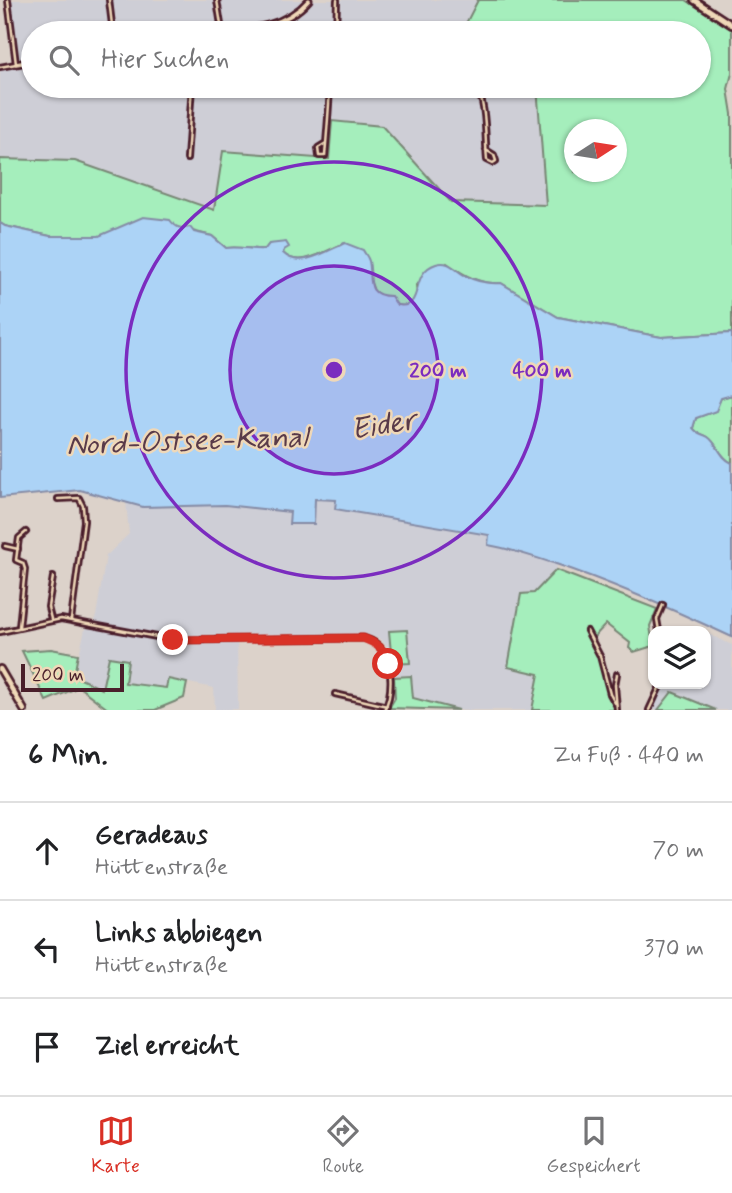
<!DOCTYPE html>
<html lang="de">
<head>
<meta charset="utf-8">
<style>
  body { margin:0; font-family:Mynerve,sans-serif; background:#f2f2f2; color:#202124 }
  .controls { position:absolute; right:21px; bottom:21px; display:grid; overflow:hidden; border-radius:14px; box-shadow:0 2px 5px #0004 }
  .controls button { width:63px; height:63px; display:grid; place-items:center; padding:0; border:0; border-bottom:2px solid #e0e0e0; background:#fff; color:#202124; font:35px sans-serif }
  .compass { position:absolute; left:564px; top:119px; width:63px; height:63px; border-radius:50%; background:#fff; box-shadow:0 2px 5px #0004; rotate:78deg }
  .scale { position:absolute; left:21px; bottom:18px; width:103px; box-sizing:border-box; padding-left:7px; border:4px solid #4a1f2b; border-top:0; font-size:19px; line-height:24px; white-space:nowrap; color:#4a1f2b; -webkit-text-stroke:5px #efd8b8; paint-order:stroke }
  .stop { position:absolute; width:21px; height:21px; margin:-16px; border:5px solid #d93025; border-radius:50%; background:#fff }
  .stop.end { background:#d93025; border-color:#fff; box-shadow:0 2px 7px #0008 }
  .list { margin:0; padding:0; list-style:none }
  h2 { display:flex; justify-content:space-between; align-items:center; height:91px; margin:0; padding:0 28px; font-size:30px }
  h2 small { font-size:23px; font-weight:400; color:#757577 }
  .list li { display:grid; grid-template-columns:46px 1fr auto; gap:21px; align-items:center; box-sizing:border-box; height:98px; padding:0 28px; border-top:2px solid #e0e0e0 }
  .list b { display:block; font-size:26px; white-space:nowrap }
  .list p { margin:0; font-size:23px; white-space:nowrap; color:#757577 }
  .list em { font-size:23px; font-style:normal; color:#757577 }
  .icon { flex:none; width:38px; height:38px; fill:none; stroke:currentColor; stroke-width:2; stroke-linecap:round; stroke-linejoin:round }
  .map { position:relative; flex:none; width:732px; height:710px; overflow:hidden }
  .search { position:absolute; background:#fff; box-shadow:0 2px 5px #0004; left:21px; right:21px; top:21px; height:77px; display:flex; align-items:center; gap:18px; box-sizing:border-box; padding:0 24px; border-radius:38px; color:#757577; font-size:26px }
  .sheet { height:385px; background:#fff }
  nav { display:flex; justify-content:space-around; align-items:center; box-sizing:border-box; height:98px; border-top:2px solid #e0e0e0; background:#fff; font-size:19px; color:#757577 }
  nav a { display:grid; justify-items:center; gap:4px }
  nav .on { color:#d93025 }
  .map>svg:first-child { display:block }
  .built { fill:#ceced6 }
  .green { fill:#a5eebc; stroke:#788674; stroke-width:2; fill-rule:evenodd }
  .water { fill:#acd3f6; stroke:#858ba5; stroke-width:2 }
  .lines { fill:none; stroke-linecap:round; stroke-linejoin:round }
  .minor-casing { stroke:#4a1f2b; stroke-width:8 }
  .tertiary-casing { stroke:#4a1f2b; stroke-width:9 }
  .secondary-casing { stroke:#4a1f2b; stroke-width:10 }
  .minor { stroke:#efd8b8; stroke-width:2.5 }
  .tertiary { stroke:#efd8b8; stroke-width:3.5 }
  .secondary { stroke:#efd8b8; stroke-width:4.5 }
  .route { stroke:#d93025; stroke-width:9 }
  .ring { fill:none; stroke:#7b2cbf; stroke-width:3.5 }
  .labels { text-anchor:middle; stroke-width:5; stroke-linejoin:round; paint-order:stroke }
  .water-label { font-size:30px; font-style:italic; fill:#593a49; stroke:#efd8b8 }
  .centre { fill:#7b2cbf; stroke:#efd8b8; stroke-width:3.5 }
  .ring-label { font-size:21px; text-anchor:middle; font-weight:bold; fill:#7b2cbf; stroke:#efd8b8; stroke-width:5; stroke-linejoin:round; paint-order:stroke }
</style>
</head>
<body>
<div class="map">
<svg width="732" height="710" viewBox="0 0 732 710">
  <rect width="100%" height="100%" fill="#dcd2ca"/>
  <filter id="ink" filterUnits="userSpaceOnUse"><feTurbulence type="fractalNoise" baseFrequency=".0143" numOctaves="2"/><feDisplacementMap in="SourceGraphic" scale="14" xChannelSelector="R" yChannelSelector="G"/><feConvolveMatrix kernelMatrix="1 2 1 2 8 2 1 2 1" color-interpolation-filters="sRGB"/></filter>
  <g filter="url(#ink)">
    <g class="built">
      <path d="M8,0H478L462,30L466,33H33V86H537L546,205L450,202L383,126L333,121L329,159L214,210L75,161L0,159V67L15,64Z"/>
      <path d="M315,499L337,500L336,509L489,535L488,545L514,550L557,565L555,570L534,593L521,595L508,666L539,674L532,710H459L413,698L411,677H394L392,664L410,663L389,632L391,650L380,639L370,636L237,637L238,709L215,710L214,688L169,679L167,688L124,683L128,660L109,657L102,689L74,676L87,621L95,622L106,556L129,534L126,501L143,507L225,505L290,512V524H313Z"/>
      <path d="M706,633L732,645V710H716L673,692L658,710H651L664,684H706Z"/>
    </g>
    <g class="green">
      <path d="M478,0H686L732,30V73L728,89L732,114V333L661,337L558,317L501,283C480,285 464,275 447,263L416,285L417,295L414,302L405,306L396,305L374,291L369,277L345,243C328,249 299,270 283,253L284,250L269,244L265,249C251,250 240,246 226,248L212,236L176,227L110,232L100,236H50L5,226L0,223V159L75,161L214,210L223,151L329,159L332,121L382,126L451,202L546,205L537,86H699V33H466L462,31ZM574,130H616V172H574Z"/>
      <path d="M732,395V463C720,458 718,444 708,437C702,433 698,435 693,428L696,418L715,411L721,398Z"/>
      <path d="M556,570L657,609L650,626L653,646L634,652L629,648L630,643L606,624L593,638L588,630L585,632L599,656L615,710H532L539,674L508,667L521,594L534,593Z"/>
      <path d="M407,630L410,663L392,664L389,631Z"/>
      <path d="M51,649L78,654L74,676L102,689L109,657L128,660L125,683L166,688L168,679L187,683L184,698L155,710H109L79,687L46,701L22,651Z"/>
      <path d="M411,676L413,698L459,710L389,708L395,698L394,677Z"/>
      <path d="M672,692L716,710H658Z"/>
    </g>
    <path class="water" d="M143,217L170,220C176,228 180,229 190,227L194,232L212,236L226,248C240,246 251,250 265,249L269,244L286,242L289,247L284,250L283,253C300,270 328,250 345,243L363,250C365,254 368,257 369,261C373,278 364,296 391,296L397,305C426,310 408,273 436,264C449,260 454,269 464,275C475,281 489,284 501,283L558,317L661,337L732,333V395L721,398L716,411L696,418L693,428C698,435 702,433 708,437C718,444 720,458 732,463V637C674,610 616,584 556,564C533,557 512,549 488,545L489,535L335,509L336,500L315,499L314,524H289L290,512L225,505L143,507L80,490L0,498V223L5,226L50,236H99Z"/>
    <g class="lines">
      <g class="minor-casing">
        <g id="minor">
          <path d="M109,0L113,33"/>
          <path d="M217,0L222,31"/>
          <path d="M336,33L337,0"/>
          <path d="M0,67L16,64L8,0"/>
          <path d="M475,86C487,100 485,141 487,160L493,163L496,161L494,155L486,150"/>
          <path d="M326,143L318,148L319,156H325C327,132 329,109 330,86"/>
          <path d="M187,159L192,86"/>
          <path d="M58,499L79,498L83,506L84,521L71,620"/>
          <path d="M5,546L18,549"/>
          <path d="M51,619L48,607L53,577"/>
          <path d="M19,627L25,569L23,563L16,560L19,538L26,532"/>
          <path d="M587,631L600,656L610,694L615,703"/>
          <path d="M659,631L657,619L663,605"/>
          <path d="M0,632L61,619L173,640L364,638C371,640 378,643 382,650C393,664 393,695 384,710"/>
          <path d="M335,694L387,706"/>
          <path d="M617,710L615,685L617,674"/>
          <path d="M649,710L661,684"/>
        </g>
      </g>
      <g class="tertiary-casing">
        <g id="tertiary">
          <path d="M198,33C238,29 280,33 309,0"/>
          <path d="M16,64L33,61"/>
        </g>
      </g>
      <g class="secondary-casing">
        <g id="secondary">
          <path d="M694,0L732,25"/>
          <path d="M0,669L24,710"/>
        </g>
      </g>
      <use href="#minor" class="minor"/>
      <use href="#tertiary" class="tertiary"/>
      <use href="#secondary" class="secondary"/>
    </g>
  </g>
  <g class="lines" filter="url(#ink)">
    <path class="route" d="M173,640L363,638C377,643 385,649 388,664"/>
  </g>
  <circle cx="334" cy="370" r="104" fill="#7b2cbf" fill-opacity=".12"/>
  <g class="ring">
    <circle cx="334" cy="370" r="104"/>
    <circle cx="334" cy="370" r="208"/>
  </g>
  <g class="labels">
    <g class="water-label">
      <text transform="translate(383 424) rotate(-9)" y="10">Eider</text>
      <text transform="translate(187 440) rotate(-2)" y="10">Nord-Ostsee-Kanal</text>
    </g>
  </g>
  <circle cx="334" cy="370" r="10" class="centre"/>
  <g class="ring-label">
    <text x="438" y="377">200 m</text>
    <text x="542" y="377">400 m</text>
  </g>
</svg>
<div class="controls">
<button><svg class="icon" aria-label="layers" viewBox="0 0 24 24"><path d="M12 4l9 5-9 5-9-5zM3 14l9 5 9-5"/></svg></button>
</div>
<svg class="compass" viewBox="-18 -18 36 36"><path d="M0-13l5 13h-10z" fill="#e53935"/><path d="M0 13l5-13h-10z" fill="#757577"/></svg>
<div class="scale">200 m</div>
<div class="stop" style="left:388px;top:664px"></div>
<div class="stop end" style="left:173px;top:640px"></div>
<div class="search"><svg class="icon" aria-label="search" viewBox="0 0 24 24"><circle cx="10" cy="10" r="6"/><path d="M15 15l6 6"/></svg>Hier suchen</div>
</div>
<section class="sheet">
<h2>6 Min.<small>Zu Fuß · 440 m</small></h2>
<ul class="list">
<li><svg class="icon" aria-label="ahead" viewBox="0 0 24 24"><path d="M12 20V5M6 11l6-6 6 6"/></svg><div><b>Geradeaus</b><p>Hüttenstraße</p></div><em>70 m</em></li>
<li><svg class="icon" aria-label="left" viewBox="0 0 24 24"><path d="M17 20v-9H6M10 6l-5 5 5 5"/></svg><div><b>Links abbiegen</b><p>Hüttenstraße</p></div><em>370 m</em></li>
<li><svg class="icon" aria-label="arrive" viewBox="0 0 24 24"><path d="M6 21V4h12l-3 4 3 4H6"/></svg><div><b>Ziel erreicht</b></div></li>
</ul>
</section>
<nav>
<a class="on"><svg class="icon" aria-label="map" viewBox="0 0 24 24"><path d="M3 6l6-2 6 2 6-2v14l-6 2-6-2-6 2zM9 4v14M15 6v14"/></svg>Karte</a>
<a><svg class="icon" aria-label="directions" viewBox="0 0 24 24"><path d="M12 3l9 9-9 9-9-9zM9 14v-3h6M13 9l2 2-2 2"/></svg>Route</a>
<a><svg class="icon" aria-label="saved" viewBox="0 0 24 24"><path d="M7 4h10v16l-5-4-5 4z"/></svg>Gespeichert</a>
</nav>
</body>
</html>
